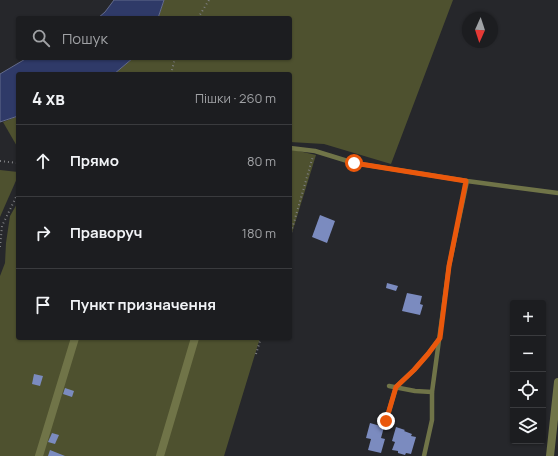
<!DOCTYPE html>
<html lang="uk">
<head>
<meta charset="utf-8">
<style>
  body { margin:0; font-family:Manrope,sans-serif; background:#252629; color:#f1f3f6 }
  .controls { position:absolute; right:12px; bottom:12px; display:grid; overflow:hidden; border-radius:4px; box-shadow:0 1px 3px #0004 }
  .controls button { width:36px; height:36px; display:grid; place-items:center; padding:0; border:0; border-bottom:1px solid #3a3b3e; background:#1c1d20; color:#f1f3f6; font:20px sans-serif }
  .compass { position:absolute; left:462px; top:12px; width:36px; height:36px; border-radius:50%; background:#1c1d20; box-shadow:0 1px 3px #0004; rotate:183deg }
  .stop { position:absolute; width:12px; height:12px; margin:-9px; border:3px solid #ea580c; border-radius:50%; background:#fff }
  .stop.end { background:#ea580c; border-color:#fff; box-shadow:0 1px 4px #0008 }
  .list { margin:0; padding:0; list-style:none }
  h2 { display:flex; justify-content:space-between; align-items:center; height:52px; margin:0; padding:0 16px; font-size:17px }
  h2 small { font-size:13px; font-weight:400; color:#a0a2a5 }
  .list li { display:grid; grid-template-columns:26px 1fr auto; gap:12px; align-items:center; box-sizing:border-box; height:72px; padding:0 16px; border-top:1px solid #3a3b3e }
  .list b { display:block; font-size:15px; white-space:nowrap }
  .list em { font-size:13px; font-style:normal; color:#a0a2a5 }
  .icon { flex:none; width:22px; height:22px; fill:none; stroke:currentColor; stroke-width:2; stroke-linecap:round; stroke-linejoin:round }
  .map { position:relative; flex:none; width:558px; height:456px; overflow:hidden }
  .search { position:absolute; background:#1c1d20; box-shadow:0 1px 3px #0004; left:16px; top:16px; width:276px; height:44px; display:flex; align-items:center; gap:10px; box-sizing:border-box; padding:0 14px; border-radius:4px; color:#a0a2a5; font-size:15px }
  .panel { position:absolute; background:#1c1d20; box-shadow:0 1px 3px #0004; left:16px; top:72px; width:276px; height:268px; border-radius:4px }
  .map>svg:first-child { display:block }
  .green { fill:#4e512f }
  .water { fill:#2f3a68; stroke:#636b8c }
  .building { fill:#7b8bbf }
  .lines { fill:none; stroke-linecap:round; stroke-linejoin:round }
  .path { stroke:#7e7f82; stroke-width:2; stroke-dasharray:1 3; stroke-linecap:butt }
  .lane { stroke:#707448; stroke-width:4.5 }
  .street { stroke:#707448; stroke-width:8 }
  .route { stroke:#ea580c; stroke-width:5 }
</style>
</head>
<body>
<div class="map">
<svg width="558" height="456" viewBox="0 0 558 456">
  <rect width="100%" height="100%" fill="#26272b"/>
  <g class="green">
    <path d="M164,0H453L391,164L324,144L290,142V74H114L133,58H290V18H158Z"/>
    <path d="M18,116V148L3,122Z"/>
    <path d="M290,149L316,155L290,239Z"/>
    <path d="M0,170L18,172V176L0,217Z"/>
    <path d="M18,202V338H260L224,456H0V276L5,263L6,243L10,216Z"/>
  </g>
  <g class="water">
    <path d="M114,0H164L158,18H98L105,12Z"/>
    <path d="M27,58H133L114,74H18V116L0,122V74Z"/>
  </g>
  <g class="building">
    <path d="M320,215L335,221L327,243L312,237Z"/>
    <path d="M387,283L398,286L396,291L386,288Z"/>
    <path d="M407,293L422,296L420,304L423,305L420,315L402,311Z"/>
    <path d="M34,374L43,376L40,386L32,384Z"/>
    <path d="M65,388L74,391L72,397L63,394Z"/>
    <path d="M370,423L384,427L381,438L385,439L381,453L368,450L371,439L366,438Z"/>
    <path d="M396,427L405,430L404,431L412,434L411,436L416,437L411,454L406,453L405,455L398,453V451L392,450L395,442L392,441Z"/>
    <path d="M52,433L59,435L55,444L48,442Z"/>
    <path d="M50,450L65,456H48Z"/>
  </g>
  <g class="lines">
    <g class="path">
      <path d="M198,18L209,0"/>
      <path d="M171,74L175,58"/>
      <path d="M0,161L18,163"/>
      <path d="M290,236L313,156"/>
      <path d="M0,247L2,226L18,193"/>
      <path d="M256,354L261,338"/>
    </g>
    <g class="lane">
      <path d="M290,148L315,151L354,163L467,181L558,193"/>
      <path d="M389,386L415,391L432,392"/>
      <path d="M386,421L396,387L414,370L428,354L439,339"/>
      <path d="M424,456L432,420V392L449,266L467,181"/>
    </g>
    <g class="street">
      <path d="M39,456L75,338"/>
      <path d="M160,456L195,338"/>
      <path d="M550,456L558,382"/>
    </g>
  </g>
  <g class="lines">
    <path class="route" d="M354,163L466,181L449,266L440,338L428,354L414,370L396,387L386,421"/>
  </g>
</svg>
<div class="controls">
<button>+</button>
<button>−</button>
<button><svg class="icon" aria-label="locate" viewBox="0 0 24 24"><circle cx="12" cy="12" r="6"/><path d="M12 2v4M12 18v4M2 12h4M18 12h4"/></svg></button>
<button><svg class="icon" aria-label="layers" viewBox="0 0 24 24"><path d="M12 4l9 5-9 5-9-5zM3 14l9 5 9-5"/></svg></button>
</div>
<svg class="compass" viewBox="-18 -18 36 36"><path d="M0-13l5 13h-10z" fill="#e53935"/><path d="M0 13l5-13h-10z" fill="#a0a2a5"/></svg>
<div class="stop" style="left:354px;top:163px"></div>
<div class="stop end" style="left:386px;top:421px"></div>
<div class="search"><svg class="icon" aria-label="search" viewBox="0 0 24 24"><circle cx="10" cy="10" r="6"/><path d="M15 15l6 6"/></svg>Пошук</div>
<section class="panel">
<h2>4 хв<small>Пішки · 260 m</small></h2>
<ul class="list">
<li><svg class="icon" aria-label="ahead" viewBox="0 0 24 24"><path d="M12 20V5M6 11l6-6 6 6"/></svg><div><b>Прямо</b></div><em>80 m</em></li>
<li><svg class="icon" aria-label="right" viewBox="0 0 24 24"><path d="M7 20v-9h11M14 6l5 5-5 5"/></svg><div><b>Праворуч</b></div><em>180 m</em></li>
<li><svg class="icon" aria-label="arrive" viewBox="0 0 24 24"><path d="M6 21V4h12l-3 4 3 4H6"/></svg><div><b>Пункт призначення</b></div></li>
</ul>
</section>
</div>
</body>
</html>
